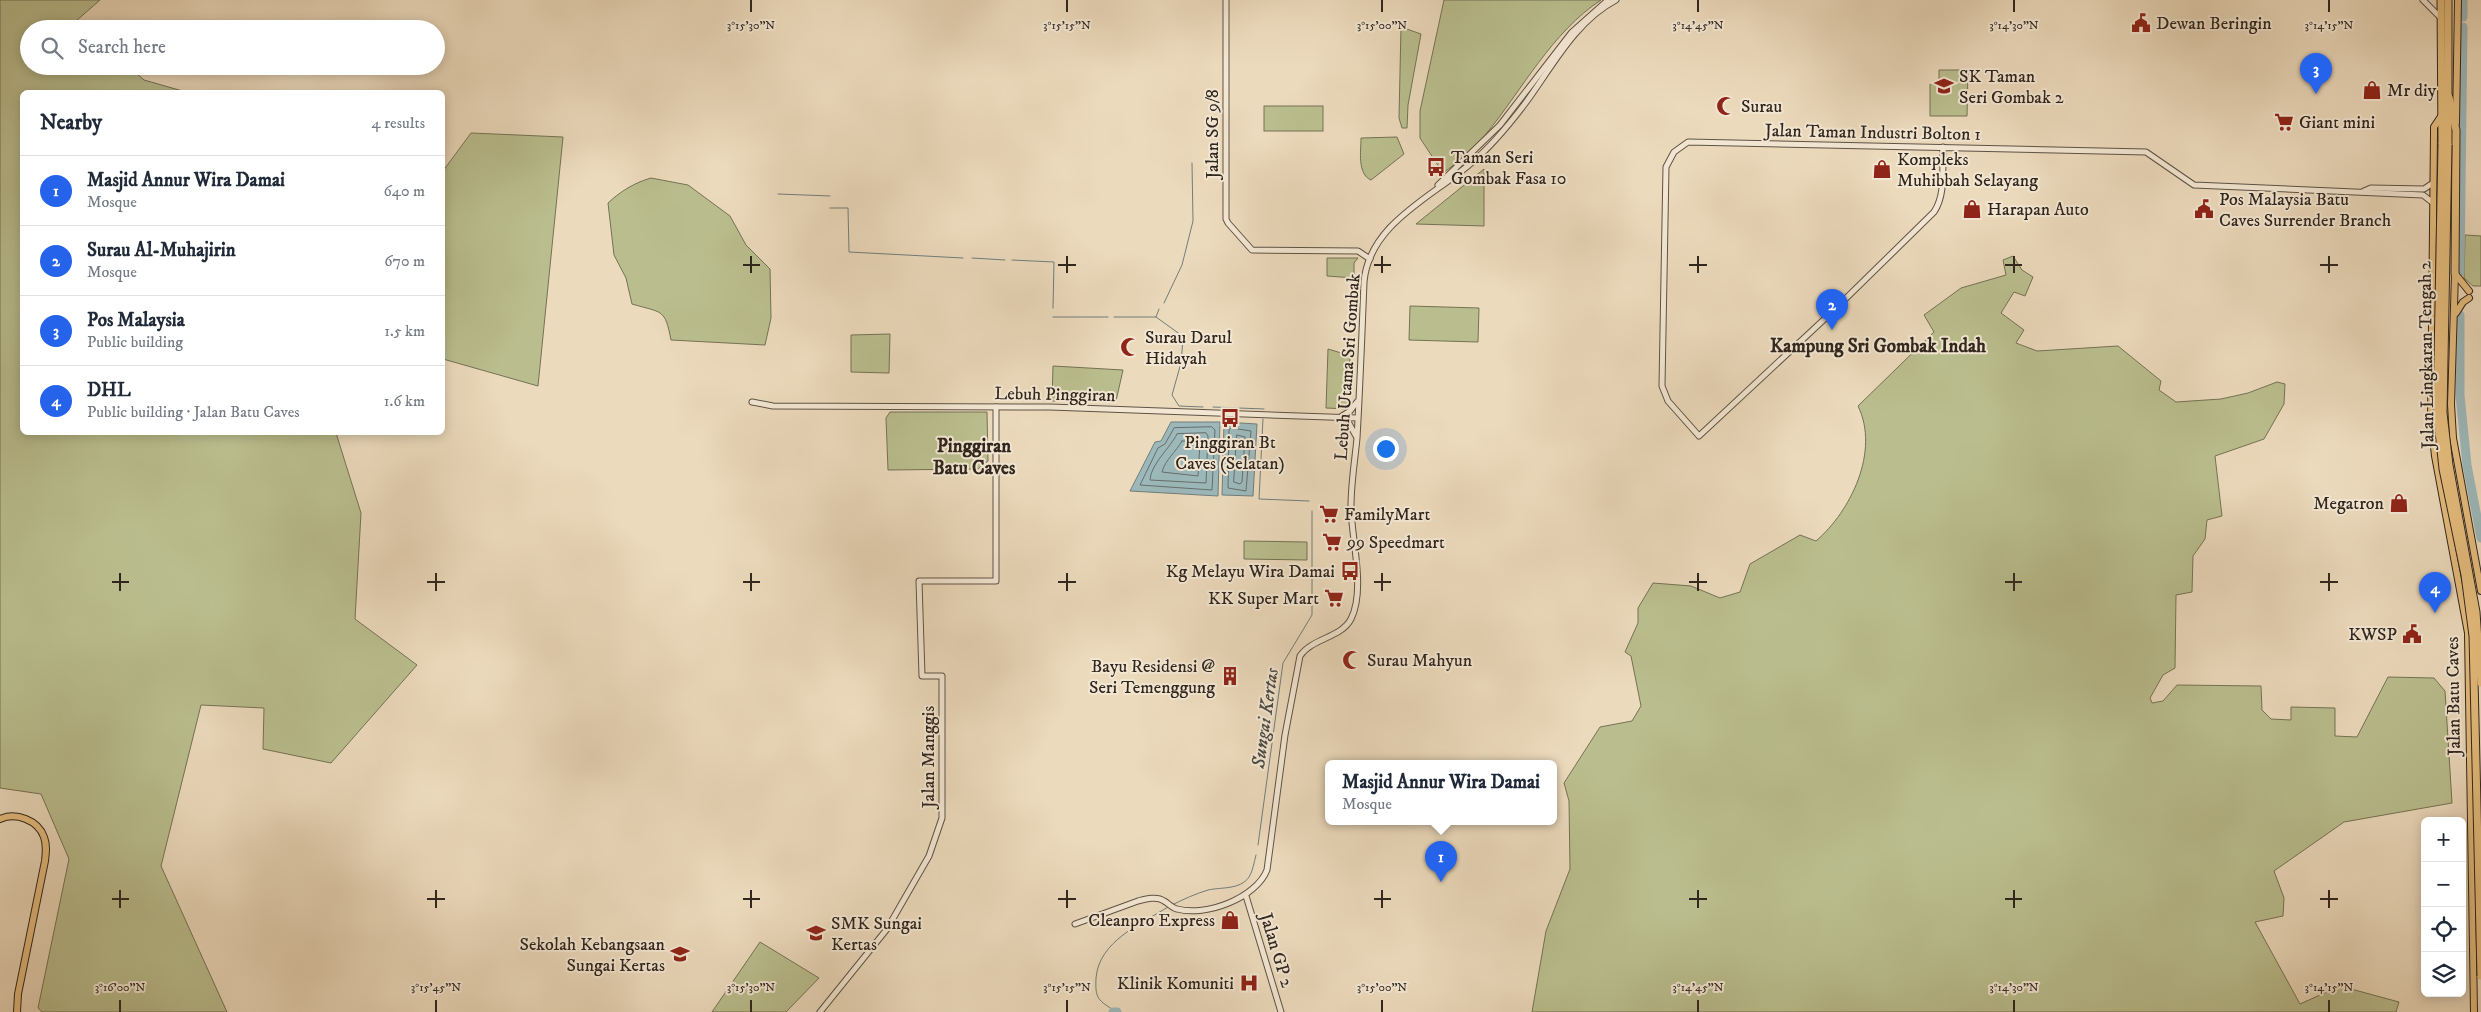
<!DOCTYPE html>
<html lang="en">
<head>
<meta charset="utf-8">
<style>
  body { margin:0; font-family:"IM FELL DW Pica",serif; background:#f6f6f7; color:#1f2937 }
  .controls { position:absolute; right:15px; bottom:15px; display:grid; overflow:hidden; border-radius:8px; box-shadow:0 2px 12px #0003 }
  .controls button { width:45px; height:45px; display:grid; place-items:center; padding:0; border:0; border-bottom:1px solid #e0e1e3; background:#fff; color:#1f2937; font:25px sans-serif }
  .you { position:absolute; left:1385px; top:448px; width:18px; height:18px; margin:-12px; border:4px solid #fff; border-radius:50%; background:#1a73e8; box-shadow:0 0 0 8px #1a73e833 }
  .badge { display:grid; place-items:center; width:32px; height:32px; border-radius:50%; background:#2563eb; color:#fff; font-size:16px; font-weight:700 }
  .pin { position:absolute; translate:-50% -41px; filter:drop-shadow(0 1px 2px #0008) }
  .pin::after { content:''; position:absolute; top:26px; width:18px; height:15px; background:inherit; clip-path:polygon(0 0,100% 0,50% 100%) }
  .popup { position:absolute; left:1325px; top:760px; width:232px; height:65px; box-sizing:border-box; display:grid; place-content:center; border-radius:8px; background:#fff; filter:drop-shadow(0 1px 4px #0005); font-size:16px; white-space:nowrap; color:#747a83 }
  .popup b { font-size:19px; color:#1f2937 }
  .popup::after { content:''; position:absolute; left:50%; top:100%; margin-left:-10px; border:10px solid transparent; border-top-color:#fff }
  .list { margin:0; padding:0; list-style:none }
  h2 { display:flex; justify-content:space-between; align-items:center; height:65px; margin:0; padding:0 20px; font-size:21px }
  h2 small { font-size:16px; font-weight:400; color:#747a83 }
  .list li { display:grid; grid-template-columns:32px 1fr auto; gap:15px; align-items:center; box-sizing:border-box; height:70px; padding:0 20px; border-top:1px solid #e0e1e3 }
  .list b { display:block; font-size:19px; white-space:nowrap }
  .list p { margin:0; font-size:16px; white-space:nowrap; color:#747a83 }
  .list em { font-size:16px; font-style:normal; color:#747a83 }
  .icon { flex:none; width:28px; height:28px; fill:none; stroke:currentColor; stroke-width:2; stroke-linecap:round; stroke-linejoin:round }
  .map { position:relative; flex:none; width:2481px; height:1012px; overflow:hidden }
  .search { position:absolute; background:#fff; box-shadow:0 2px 12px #0003; left:20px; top:20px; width:425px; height:55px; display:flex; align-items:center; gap:12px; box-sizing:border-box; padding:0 18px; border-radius:28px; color:#747a83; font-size:19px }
  .panel { position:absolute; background:#fff; box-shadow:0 2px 12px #0003; left:20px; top:90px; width:425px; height:345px; border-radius:8px }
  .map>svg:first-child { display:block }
  .green { fill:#babe8e; stroke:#747256 }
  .water { fill:#9cb8ba; stroke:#707e7c }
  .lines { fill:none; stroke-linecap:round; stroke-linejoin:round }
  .shore { stroke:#666f6c; stroke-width:1 }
  .stream { stroke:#707e7c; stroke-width:1 }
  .river { stroke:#9cb8ba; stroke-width:9 }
  .minor-casing { stroke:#5e5346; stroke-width:7 }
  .major-casing { stroke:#2f261e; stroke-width:8 }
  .highway-casing { stroke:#2f261e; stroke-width:9 }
  .minor { stroke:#f3e7d3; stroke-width:5 }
  .major { stroke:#e6bd7e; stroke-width:6 }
  .highway { stroke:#e6bd7e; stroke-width:7 }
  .highway-bridge-casing { stroke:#2f261e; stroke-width:9; stroke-linecap:butt }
  .highway-bridge { stroke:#e6bd7e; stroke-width:7 }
  .ticks { fill:none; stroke:#2f261e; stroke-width:2 }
  .labels { text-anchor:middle; stroke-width:4; stroke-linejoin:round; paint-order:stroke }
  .poi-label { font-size:18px; fill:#2f261e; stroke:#f3e7d3; text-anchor:start }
  .street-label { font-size:18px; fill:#2f261e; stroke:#f3e7d3 }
  .neighbourhood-label { font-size:19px; font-weight:bold; fill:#2f261e; stroke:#f3e7d3 }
  .water-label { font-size:19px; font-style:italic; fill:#4a4a45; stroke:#f3e7d3 }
  .ticks-label { font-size:12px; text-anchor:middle; fill:#2f261e; stroke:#f3e7d3; stroke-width:4; stroke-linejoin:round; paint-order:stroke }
</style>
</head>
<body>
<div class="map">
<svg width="2481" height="1012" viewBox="0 0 2481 1012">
  <rect width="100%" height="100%" fill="#ecdabc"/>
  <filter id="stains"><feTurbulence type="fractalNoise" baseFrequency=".004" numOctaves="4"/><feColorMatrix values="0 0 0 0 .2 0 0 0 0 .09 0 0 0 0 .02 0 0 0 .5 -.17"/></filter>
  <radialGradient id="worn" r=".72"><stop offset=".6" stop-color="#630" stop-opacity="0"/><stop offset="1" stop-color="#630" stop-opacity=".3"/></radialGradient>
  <g class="green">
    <path d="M0,0H100L76,21L84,29H29V66H128L144,80L186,92H22V432L336,433L361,513L355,619L417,665L331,763L263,749L264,708L201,705L161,866L227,1012H42L38,1008L69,859L41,794L0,788Z"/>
    <path d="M1444,0H1601C1552,32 1522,90 1486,134C1474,149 1458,162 1443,173L1420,138V111Z"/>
    <path d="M1401,27L1421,34L1408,105L1407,128H1402L1399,118Z"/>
    <path d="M1939,70H1968L1967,116H1930V84L1939,83Z"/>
    <rect x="1264" y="106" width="59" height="25"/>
    <path d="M471,133L563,137L538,386L443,359V171Z"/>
    <path d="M1397,137L1404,154L1371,180C1357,174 1361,151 1361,138Z"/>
    <path d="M1484,169V226L1416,224Z"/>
    <path d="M651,178L688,185L730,216L746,245L770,269L771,318L765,345L671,340C665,308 662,313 632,304L626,278L614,255L608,203C621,191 634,183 651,178Z"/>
    <path d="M2465,235L2481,236V286H2473L2464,278Z"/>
    <path d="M2013,256L2022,270L2033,277L2025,296L2014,292L2001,313L2024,330L2016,343L2037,351L2118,346L2161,381L2159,390L2176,402L2221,399L2248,393L2277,382L2285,384L2284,404L2264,439L2215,456L2222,516L2207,520L2205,539L2193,556L2192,592L2176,595L2175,668L2163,675L2150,698L2152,703L2163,701L2177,685L2261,686L2262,710L2271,719L2291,720V707L2335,708V736L2357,737L2388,677L2434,678L2445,691L2452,803L2344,822L2274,871L2284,898L2283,916L2255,922L2300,1004L2340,986L2399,1002L2396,1012H1532L1546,931L1570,869L1569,801L1564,783L1600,727L1632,721L1641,706L1631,656L1625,652L1638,623V608L1653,583L1691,586L1720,598L1740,592L1750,564L1800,535L1816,541C1851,511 1880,451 1858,406L1934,332L1924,315L1961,288L2006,275L2003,260Z"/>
    <path d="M1327,258H1358L1354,263V278L1327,276Z"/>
    <path d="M1410,306L1479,308L1478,342L1409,340Z"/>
    <path d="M890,334L889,373L851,372V335Z"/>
    <path d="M1328,349L1348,355L1350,359L1348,409L1326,408Z"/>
    <path d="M1053,366L1123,370L1116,401H1052Z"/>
    <path d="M890,412H987L988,461L978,469L888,470L886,418Z"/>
    <path d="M1244,541L1307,542V560L1244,559Z"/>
    <path d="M760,942L819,978L786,1012H712Z"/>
  </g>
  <g class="water">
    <path d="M1171,422H1220L1218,496L1130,491L1155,442L1161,441Z"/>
    <path d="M1224,422L1257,424L1253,496L1222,495Z"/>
  </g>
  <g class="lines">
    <g class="shore">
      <path d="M1212,427L1215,430L1212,490L1140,485L1158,448L1165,444L1174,428Z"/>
      <path d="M1232,428L1251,431L1246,491L1228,488L1229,430Z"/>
      <path d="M1206,433L1208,436L1206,483L1150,480C1151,464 1170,448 1177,434Z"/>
      <path d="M1237,435L1245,437L1242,482L1240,484L1234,482Z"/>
      <path d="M1182,441L1200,442L1198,476L1162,472C1165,460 1176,452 1182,441Z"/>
    </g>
    <g class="stream">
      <path d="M778,194L830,196"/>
      <path d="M830,208H848L849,252L963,258"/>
      <path d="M972,258L1005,260"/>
      <path d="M1012,260L1054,262L1053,308"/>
      <path d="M1164,303L1182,265L1193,221L1192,163"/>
      <path d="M1053,317H1108"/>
      <path d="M1114,317H1156L1181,335L1183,339L1181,363L1172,395L1179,406L1203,407"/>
      <path d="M1156,317L1159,309"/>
      <path d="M1213,407L1264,409"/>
      <path d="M1263,419L1259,499L1309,501"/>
      <path d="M1258,845L1283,663L1312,615V511"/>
      <path d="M1172,905C1184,899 1195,894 1208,890C1221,887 1240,890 1249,877C1253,871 1254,862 1256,855"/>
      <path d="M1115,1011C1098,1000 1095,999 1096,978C1099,941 1141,924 1168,907"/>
    </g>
    <g class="river">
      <path d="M2463,0V17"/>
      <path d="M2460,272L2463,27"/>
      <path d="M2460,315V395L2467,465L2481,538"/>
      <path d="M1113,1012H1117"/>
    </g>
    <g class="minor-casing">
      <g id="minor">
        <path d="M1226,0V219L1228,223L1252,250L1358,251L1370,259"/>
        <path d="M2423,0L2441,18"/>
        <path d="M1943,147C1942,169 1946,194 1934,212L1831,313L1699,436L1668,401L1662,386L1666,167L1674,152L1688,142L2146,152L2194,185L2423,195L2432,202"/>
        <path d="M1438,185L1500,125L1572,32L1608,0"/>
        <path d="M2364,191L2371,188L2424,189L2433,183"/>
        <path d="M752,402L773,406L1050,407L1357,418"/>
        <path d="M1342,416L1350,411L1357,402"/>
        <path d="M1342,417L1347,420L1356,436"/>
        <path d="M1246,896L1281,1012"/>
        <path d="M1075,924L1138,901C1146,899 1157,896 1164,901C1168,903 1172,908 1177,909C1206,917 1256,898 1267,870L1285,735L1300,656C1312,638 1341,638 1351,619C1366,589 1351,538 1351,506C1351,483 1355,460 1357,438C1360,386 1362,334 1364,282C1369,224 1432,197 1470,164C1491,147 1508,126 1524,105C1551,69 1574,22 1616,0"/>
        <path d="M820,1012L887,929L929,856L942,818V676H922L919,581H996V407"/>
      </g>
    </g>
    <g class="major-casing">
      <g id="major">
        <path d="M2442,115L2434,127V134L2431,419L2435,456L2468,633L2474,1012"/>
        <path d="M2456,123L2458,0"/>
        <path d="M2455,274L2451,404L2453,438L2481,591"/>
        <path d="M2456,275L2469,291"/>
        <path d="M2456,313L2463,302L2469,298"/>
        <path d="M0,819C16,812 38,820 44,837C47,845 46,852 45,861L18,994L17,1012"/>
      </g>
    </g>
    <g class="highway-casing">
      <g id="highway">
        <path d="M2441,0L2442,144"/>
        <path d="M2449,97L2456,130L2455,274"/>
        <path d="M2448,145V0"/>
      </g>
    </g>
    <use href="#minor" class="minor"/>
    <use href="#major" class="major"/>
    <use href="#highway" class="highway"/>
    <g class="highway-bridge-casing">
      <g id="highway-bridge">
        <path d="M2442,144L2437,413L2443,469L2465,575L2473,636L2481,976"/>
        <path d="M2448,145L2443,413L2449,465L2476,612L2481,683"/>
      </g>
    </g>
    <use href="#highway-bridge" class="highway-bridge"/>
  </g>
  <path class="ticks" d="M751,0V12M1067,0V12M1382,0V12M1698,0V12M2014,0V12M2329,0V12M751,256V273M1067,256V273M1382,256V273M1698,256V273M2014,256V273M2329,256V273M743,265H760M1058,265H1076M1374,265H1391M1689,265H1707M2005,265H2022M2320,265H2338M120,573V591M436,573V591M751,573V591M1067,573V591M1382,573V591M1698,573V591M2014,573V591M2329,573V591M112,582H129M427,582H445M743,582H760M1058,582H1076M1374,582H1391M1689,582H1707M2005,582H2022M2320,582H2338M120,890V908M436,890V908M751,890V908M1067,890V908M1382,890V908M1698,890V908M2014,890V908M2329,890V908M112,899H129M427,899H445M743,899H760M1058,899H1076M1374,899H1391M1689,899H1707M2005,899H2022M2320,899H2338M120,1000V1012M436,1000V1012M751,1000V1012M1067,1000V1012M1382,1000V1012M1698,1000V1012M2014,1000V1012M2329,1000V1012"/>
  <defs>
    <g id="civic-bare" transform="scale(1.5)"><path d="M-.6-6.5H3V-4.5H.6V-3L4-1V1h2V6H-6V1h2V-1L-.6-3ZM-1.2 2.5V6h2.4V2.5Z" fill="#8f2418" stroke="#f3e7d3" stroke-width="2.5" paint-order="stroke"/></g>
    <g id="school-bare" transform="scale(1.5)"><path d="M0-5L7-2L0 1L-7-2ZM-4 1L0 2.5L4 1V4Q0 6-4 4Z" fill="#8f2418" stroke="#f3e7d3" stroke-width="2.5" paint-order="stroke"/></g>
    <g id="shop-bare" transform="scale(1.5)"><path d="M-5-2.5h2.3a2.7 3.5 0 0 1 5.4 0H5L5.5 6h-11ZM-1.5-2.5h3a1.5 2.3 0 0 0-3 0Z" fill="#8f2418" stroke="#f3e7d3" stroke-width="2.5" paint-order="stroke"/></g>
    <g id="mosque-bare" transform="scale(1.5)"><path d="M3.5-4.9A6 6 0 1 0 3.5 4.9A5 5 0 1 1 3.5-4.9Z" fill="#8f2418" stroke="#f3e7d3" stroke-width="2.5" paint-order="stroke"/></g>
    <g id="supermarket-bare" transform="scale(1.5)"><path d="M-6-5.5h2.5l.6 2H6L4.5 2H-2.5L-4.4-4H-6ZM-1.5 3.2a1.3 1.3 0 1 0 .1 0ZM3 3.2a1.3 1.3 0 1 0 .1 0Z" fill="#8f2418" stroke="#f3e7d3" stroke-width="2.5" paint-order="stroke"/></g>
    <g id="bus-bare" transform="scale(1.5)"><path d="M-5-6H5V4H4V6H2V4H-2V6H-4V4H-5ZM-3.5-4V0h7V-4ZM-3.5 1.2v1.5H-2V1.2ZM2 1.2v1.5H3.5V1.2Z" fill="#8f2418" stroke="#f3e7d3" stroke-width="2.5" paint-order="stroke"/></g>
    <g id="building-bare" transform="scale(1.5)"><path d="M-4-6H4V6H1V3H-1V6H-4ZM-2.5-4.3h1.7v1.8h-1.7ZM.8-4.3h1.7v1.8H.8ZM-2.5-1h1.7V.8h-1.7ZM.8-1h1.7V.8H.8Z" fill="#8f2418" stroke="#f3e7d3" stroke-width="2.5" paint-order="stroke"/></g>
    <g id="hospital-bare" transform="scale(1.5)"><path d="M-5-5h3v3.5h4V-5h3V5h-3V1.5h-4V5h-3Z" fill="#8f2418" stroke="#f3e7d3" stroke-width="2.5" paint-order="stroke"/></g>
  </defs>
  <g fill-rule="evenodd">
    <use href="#civic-bare" x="2141" y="23"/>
    <use href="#school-bare" x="1944" y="86"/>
    <use href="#shop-bare" x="2372" y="90"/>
    <use href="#mosque-bare" x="1726" y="106"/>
    <use href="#supermarket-bare" x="2284" y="122"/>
    <use href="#bus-bare" x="1436" y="167"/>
    <use href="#shop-bare" x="1882" y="169"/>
    <use href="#shop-bare" x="1972" y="209"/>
    <use href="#civic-bare" x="2204" y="209"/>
    <use href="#mosque-bare" x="1130" y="347"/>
    <use href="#bus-bare" x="1230" y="418"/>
    <use href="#shop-bare" x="2399" y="503"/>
    <use href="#supermarket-bare" x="1329" y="514"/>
    <use href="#supermarket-bare" x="1332" y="542"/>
    <use href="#bus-bare" x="1350" y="571"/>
    <use href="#supermarket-bare" x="1334" y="598"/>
    <use href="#civic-bare" x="2412" y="634"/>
    <use href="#mosque-bare" x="1352" y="660"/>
    <use href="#building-bare" x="1230" y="676"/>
    <use href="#shop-bare" x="1230" y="920"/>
    <use href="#school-bare" x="816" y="933"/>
    <use href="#school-bare" x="680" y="954"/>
    <use href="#hospital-bare" x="1249" y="983"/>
  </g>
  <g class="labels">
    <g class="poi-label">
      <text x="2156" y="29">Dewan Beringin</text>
      <text x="1959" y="82">SK Taman<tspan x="1959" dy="21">Seri Gombak 2</tspan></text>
      <text x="2387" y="96">Mr diy</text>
      <text x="1741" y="112">Surau</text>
      <text x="2299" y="128">Giant mini</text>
      <text x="1451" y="163">Taman Seri<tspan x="1451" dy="21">Gombak Fasa 10</tspan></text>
      <text x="1897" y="165">Kompleks<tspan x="1897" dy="21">Muhibbah Selayang</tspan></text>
      <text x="2219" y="205">Pos Malaysia Batu<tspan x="2219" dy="21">Caves Surrender Branch</tspan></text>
      <text x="1987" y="215">Harapan Auto</text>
      <text x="1145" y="343">Surau Darul<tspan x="1145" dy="21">Hidayah</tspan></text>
      <text x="1230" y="448" text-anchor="middle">Pinggiran Bt<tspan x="1230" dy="21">Caves (Selatan)</tspan></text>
      <text x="2384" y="509" text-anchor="end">Megatron</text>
      <text x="1344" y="520">FamilyMart</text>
      <text x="1347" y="548">99 Speedmart</text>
      <text x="1335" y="577" text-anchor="end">Kg Melayu Wira Damai</text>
      <text x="1319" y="604" text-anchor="end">KK Super Mart</text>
      <text x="2397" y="640" text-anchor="end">KWSP</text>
      <text x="1367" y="666">Surau Mahyun</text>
      <text x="1215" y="672" text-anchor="end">Bayu Residensi @<tspan x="1215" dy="21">Seri Temenggung</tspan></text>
      <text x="1215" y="926" text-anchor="end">Cleanpro Express</text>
      <text x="831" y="929">SMK Sungai<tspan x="831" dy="21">Kertas</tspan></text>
      <text x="665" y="950" text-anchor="end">Sekolah Kebangsaan<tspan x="665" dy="21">Sungai Kertas</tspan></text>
      <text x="1234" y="989" text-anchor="end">Klinik Komuniti</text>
    </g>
    <g class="street-label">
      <text transform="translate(1873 132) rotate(1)" y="6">Jalan Taman Industri Bolton 1</text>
      <text transform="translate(1212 134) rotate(-90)" y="6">Jalan SG 9/8</text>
      <text transform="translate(2426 355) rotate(-91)" y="6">Jalan Lingkaran Tengah 2</text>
      <text transform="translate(1347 367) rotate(-86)" y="6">Lebuh Utama Sri Gombak</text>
      <text transform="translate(1055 394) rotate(1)" y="6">Lebuh Pinggiran</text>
      <text transform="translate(2453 696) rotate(-91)" y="6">Jalan Batu Caves</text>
      <text transform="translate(928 757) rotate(-90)" y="6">Jalan Manggis</text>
      <text transform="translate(1277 950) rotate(73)" y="6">Jalan GP 2</text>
    </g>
    <g class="neighbourhood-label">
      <text x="1878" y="352">Kampung Sri Gombak Indah</text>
      <text x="974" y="452">Pinggiran<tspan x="974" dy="22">Batu Caves</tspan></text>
    </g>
    <g class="water-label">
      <text transform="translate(1264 718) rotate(-82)" y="7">Sungai Kertas</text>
    </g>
  </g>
  <g class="ticks-label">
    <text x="751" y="29">3°15'30"N</text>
    <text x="1067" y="29">3°15'15"N</text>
    <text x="1382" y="29">3°15'00"N</text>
    <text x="1698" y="29">3°14'45"N</text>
    <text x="2014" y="29">3°14'30"N</text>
    <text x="2329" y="29">3°14'15"N</text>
    <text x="120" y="991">3°16'00"N</text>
    <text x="436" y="991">3°15'45"N</text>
    <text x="751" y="991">3°15'30"N</text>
    <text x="1067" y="991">3°15'15"N</text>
    <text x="1382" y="991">3°15'00"N</text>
    <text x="1698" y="991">3°14'45"N</text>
    <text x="2014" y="991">3°14'30"N</text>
    <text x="2329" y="991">3°14'15"N</text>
  </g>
  <rect width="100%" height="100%" filter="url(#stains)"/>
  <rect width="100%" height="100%" fill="url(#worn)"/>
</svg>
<div class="controls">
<button>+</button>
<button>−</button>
<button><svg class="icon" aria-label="locate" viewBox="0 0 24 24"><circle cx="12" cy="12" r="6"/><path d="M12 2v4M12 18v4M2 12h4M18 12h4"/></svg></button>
<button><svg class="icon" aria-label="layers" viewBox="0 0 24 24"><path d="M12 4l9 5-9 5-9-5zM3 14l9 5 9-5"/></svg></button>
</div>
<div class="you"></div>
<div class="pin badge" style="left:1441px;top:882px">1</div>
<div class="popup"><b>Masjid Annur Wira Damai</b>Mosque</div>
<div class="pin badge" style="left:1832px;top:330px">2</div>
<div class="pin badge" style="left:2316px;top:94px">3</div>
<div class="pin badge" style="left:2435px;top:613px">4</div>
<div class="search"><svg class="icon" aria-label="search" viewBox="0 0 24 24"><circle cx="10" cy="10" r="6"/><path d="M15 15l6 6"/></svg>Search here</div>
<section class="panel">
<h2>Nearby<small>4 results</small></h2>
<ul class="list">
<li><span class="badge">1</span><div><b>Masjid Annur Wira Damai</b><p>Mosque</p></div><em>640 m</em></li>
<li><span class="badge">2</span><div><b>Surau Al-Muhajirin</b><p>Mosque</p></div><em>670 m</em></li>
<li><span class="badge">3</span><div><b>Pos Malaysia</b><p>Public building</p></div><em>1.5 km</em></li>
<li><span class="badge">4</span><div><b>DHL</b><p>Public building · Jalan Batu Caves</p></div><em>1.6 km</em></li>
</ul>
</section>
</div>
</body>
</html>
